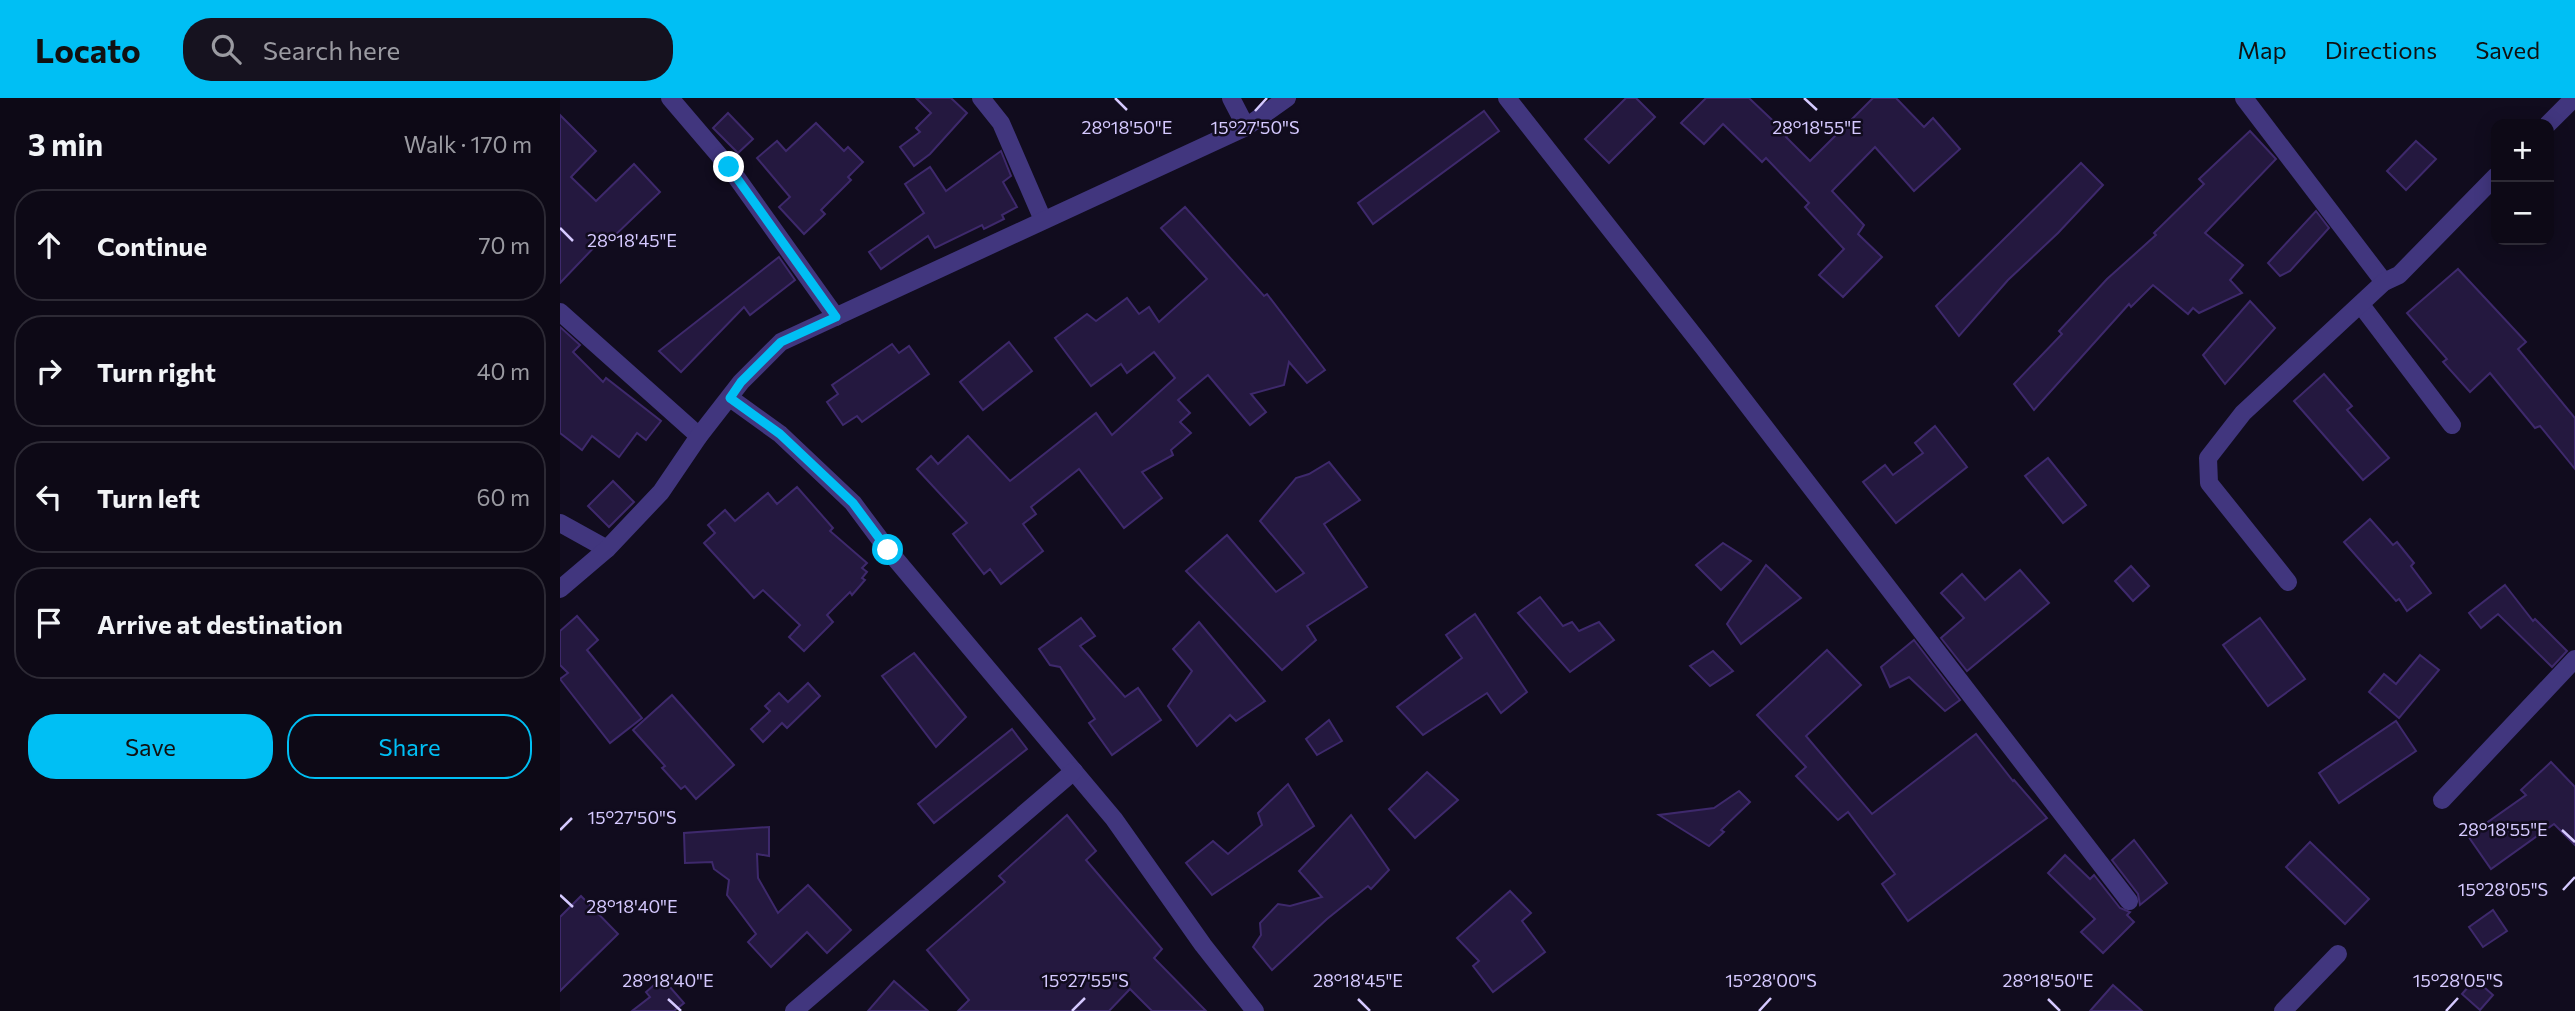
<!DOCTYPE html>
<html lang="en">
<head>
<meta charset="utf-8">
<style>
  body { margin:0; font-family:Commissioner,sans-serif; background:#16121f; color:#f1f3f6 }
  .controls { position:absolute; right:21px; top:21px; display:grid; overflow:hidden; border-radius:14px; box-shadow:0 4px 18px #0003 }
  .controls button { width:63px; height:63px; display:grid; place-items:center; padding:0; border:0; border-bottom:2px solid #2d2a35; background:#0d0916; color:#f1f3f6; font:35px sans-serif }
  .stop { position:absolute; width:21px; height:21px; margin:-16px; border:5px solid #00bff4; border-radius:50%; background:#fff }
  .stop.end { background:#00bff4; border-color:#fff; box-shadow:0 2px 7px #0008 }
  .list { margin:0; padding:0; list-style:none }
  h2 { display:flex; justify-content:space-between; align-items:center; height:91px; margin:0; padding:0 28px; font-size:30px }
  h2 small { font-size:23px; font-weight:400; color:#9a9aa1 }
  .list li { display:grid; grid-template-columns:46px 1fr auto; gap:21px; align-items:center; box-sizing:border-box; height:112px; margin:0 14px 14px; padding:0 14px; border:2px solid #2d2a35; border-radius:28px }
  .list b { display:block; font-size:26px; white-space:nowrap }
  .list em { font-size:23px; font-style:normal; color:#9a9aa1 }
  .actions { display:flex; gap:14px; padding:21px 28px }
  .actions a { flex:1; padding:16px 0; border:2px solid #00bff4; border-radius:28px; text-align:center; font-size:24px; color:#00bff4 }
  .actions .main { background:#00bff4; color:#111 }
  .icon { flex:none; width:38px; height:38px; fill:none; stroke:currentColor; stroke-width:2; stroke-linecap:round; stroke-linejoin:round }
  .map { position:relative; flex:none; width:2015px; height:913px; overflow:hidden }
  header { display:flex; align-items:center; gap:42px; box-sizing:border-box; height:98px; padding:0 35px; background:#00bff4; color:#111 }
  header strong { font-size:33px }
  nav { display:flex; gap:38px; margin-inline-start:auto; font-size:24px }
  .search { width:490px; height:63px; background:#16121f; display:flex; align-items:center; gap:18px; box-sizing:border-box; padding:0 24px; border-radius:28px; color:#9a9aa1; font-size:26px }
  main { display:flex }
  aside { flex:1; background:#0d0916 }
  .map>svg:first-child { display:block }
  .building { fill:#24183f; stroke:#3e296c; stroke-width:2 }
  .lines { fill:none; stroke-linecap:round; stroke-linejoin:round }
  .street { stroke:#41367e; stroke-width:18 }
  .route { stroke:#00bff4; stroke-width:9 }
  .ticks { fill:none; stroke:#d5c9ff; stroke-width:2.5 }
  .ticks-label { font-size:18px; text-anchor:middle; fill:#d5c9ff; stroke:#110c1e; stroke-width:5; stroke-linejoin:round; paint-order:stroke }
</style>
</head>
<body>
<header>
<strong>Locato</strong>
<div class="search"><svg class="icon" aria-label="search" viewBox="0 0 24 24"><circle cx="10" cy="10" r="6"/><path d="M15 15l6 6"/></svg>Search here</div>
<nav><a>Map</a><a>Directions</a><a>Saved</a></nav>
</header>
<main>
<aside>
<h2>3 min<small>Walk · 170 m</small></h2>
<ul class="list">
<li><svg class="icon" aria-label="ahead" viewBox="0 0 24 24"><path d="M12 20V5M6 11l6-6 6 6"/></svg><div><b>Continue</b></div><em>70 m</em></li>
<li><svg class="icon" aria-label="right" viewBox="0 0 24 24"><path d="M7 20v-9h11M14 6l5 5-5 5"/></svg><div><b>Turn right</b></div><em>40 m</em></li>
<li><svg class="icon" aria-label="left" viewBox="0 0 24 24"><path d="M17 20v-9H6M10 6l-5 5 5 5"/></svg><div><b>Turn left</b></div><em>60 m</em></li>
<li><svg class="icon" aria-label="arrive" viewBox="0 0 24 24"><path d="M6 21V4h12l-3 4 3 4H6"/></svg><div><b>Arrive at destination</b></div></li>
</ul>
<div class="actions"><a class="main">Save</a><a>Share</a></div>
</aside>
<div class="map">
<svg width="2015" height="913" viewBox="0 0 2015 913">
  <rect width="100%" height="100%" fill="#110c1e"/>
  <g class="building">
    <path d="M356,0H391L407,15L370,56L354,68L340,49L360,34L356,30L371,15Z"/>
    <path d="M1066,0H1076L1095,19L1049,65L1025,41Z"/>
    <path d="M1146,0H1189L1228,37L1226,39L1250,63L1313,0H1336L1364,29L1373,20L1400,51L1354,93L1315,49L1272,93L1304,127L1298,136L1322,159L1283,199L1259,177L1284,151L1245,109L1249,105L1206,60L1202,64L1163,26L1144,46L1121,25Z"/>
    <path d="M924,13L939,33L813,126L798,105Z"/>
    <path d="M168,15L193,41L178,55L153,30Z"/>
    <path d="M0,17L36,53L11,79L36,103L74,66L100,94L47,145L42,141L0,185Z"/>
    <path d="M256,25L284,53L288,49L303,64L288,79L291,82L261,112L265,116L244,136L219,109L230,99L197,60L217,43L226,53Z"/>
    <path d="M1690,33L1716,61L1645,135L1683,167L1670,182L1682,195L1639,215L1633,210L1628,216L1593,187L1571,209L1569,206L1474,312L1454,286L1502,236L1499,233L1547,181L1596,137L1594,135L1644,86L1639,81Z"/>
    <path d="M1856,43L1876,61L1846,92L1827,73Z"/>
    <path d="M441,53L451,78L443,84L457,109L442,117L444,121L424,131L422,127L375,150L368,138L321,171L309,154L364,115L345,86L370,69L386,93Z"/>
    <path d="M1521,65L1543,87L1498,135L1448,182L1399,238L1376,208Z"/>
    <path d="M625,109L704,198L707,196L765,272L747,285L729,264L724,287L691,296L706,314L690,327L648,277L618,302L630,315L620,324L631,335L611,352L613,357L582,374L602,400L564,430L519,371L471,409L476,416L463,426L483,453L441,486L430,471L424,476L393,436L407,425L357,371L371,358L378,366L408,338L450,383L536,315L552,337L615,280L594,254L567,275L561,266L531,288L495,240L527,216L536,223L567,200L579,216L589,209L599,224L647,181L601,130Z"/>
    <path d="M1756,113L1769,130L1730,173L1720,178L1708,165Z"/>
    <path d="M219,159L235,182L190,217L184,209L121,274L99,253Z"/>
    <path d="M1898,171L1966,244L1958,251L2015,320V371L1980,328L1975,330L1930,275L1910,294L1883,264L1887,261L1847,215Z"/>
    <path d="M1690,203L1715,230L1665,286L1643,257Z"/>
    <path d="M0,229L20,247L13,254L43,284L46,280L101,323L86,342L77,335L59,359L32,338L22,352L0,335Z"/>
    <path d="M449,244L472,273L423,312L400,284Z"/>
    <path d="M332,246L339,255L349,248L369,276L302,324L297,318L283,327L267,304L278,296L272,287Z"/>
    <path d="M1764,276L1792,308L1787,312L1829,360L1803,382L1734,303Z"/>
    <path d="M1375,328L1407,369L1336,425L1303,384L1325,367L1333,377L1363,355L1355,345Z"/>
    <path d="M1488,360L1526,407L1503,425L1465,378Z"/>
    <path d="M769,364L800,402L764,426L807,489L747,528L756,542L722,572L626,473L667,437L716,494L744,475L700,423L736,380L749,376Z"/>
    <path d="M53,383L74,404L49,429L28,408Z"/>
    <path d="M237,389L273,430L270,433L307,465L302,470L307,474L302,480L305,482L292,497L290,494L267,517L273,524L244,553L229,539L240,527L203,492L194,500L144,445L155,435L148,427L165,412L175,423L208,395L217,406Z"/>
    <path d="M1810,421L1833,447L1837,444L1854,465L1851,468L1871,495L1847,513L1839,501L1836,503L1784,444Z"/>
    <path d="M1163,445L1191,463L1161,492L1136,467Z"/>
    <path d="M1206,467L1241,500L1181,546L1167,526Z"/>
    <path d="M1571,468L1589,488L1573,503L1555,483Z"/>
    <path d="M1460,472L1489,505L1407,573L1381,540L1404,520L1381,495L1402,476L1425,502Z"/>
    <path d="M1945,487L1973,523L1975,521L2007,553L1992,569L1938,516L1921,530L1909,515Z"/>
    <path d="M980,499L1003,528L1012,524L1019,533L1039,524L1054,542L1010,574L958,515Z"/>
    <path d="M915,516L967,594L941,615L927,595L863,637L837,609L902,560L886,537Z"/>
    <path d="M17,518L38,542L27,552L82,620L50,645L0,581L8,575L0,567V533Z"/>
    <path d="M521,520L535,538L520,548L565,599L578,590L601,622L552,657L529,625L535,621L500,569L490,567L479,551Z"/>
    <path d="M1700,520L1745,581L1708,608L1663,547Z"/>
    <path d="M639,524L705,603L676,623L670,617L637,648L608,608L632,573L613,551Z"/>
    <path d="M1354,542L1400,602L1385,613L1349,579L1330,589L1321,569Z"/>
    <path d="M1267,552L1301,587L1246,638L1312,716L1416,636L1453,683L1454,682L1487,720L1348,823L1322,786L1335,776L1288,714L1278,722L1236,678L1246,669L1197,617Z"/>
    <path d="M1153,553L1173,573L1150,588L1130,568Z"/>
    <path d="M354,555L406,619L376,649L322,578Z"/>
    <path d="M1860,557L1879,572L1839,620L1809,594L1824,576L1836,586Z"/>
    <path d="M248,585L260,598L227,630L222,625L203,644L191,631L210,613L205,608L219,595L228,604Z"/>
    <path d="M112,597L174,667L136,701L125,688L121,691L102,670L105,668L73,632Z"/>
    <path d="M769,622L782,643L757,657L746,641Z"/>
    <path d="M1836,623L1856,653L1779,705L1759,675Z"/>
    <path d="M452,631L467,651L374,725L358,706Z"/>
    <path d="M1991,664L2015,689V747L1994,726L1931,771L1908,738L1966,697L1961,692Z"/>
    <path d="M867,674L898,702L855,740L829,711Z"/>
    <path d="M728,686L754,728L652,797L626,765L653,743L668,756L702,727L698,715Z"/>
    <path d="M1179,693L1190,704L1161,732L1164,734L1149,748L1099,717L1154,710Z"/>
    <path d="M507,717L536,753L526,762L602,851L594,860L646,913H592L570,891L549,913H398L409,902L367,852L445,784L439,778Z"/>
    <path d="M791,717L829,772L811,791L808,788L767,821L712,872L693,849L701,837L700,825L718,806L730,808L762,799L739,773Z"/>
    <path d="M209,729V758L197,756L198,780L218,815L248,787L291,832L267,855L247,834L211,869L188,844L196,836L167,797L169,782L154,771L152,764L125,765L124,735Z"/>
    <path d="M1574,742L1607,785L1580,807L1578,796L1552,762Z"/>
    <path d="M1750,744L1809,801L1785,826L1726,769Z"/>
    <path d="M1505,757L1530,781L1534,777L1560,810L1570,814L1567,817L1574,824L1543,855L1521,834L1535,821L1488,775Z"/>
    <path d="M950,793L971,815L962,823L985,854L933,894L913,868L919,863L897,840Z"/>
    <path d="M21,798L58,836L0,893V819Z"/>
    <path d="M1933,812L1947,833L1923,849L1909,829Z"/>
    <path d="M102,880L124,905L114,913H72L90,899L86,894Z"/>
    <path d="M1915,881L1933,897L1920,912L1902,896Z"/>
    <path d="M334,883L368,913H308Z"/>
    <path d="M1553,887L1582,913H1530Z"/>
  </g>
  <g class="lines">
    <g class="street">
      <path d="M110,0L169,69L276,219"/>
      <path d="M421,0L441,25L483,122"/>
      <path d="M671,0L686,29"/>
      <path d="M947,0L1143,249L1569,803"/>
      <path d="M1684,0L1824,184"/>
      <path d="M1988,26L2014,0"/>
      <path d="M1801,207L1892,327"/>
      <path d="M0,214L139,338"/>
      <path d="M170,300L220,336L293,405L328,452L554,721L643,847L695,913"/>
      <path d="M0,425L47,451"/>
      <path d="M1728,484L1649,385L1648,360L1683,315L1824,184L1839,177L1936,78"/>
      <path d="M0,491L47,451L101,394L139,338L181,284L221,244L686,29L727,0"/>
      <path d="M1882,702L2015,561"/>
      <path d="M234,913L514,673"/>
      <path d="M1723,913L1778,856"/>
    </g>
  </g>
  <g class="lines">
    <path class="route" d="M169,69L276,219L221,244L181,284L170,300L220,336L293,405L328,452"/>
  </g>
  <path class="ticks" d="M555,0L567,12M1244,0L1257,12M695,13L707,0M0,130L13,143M0,732L12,720M2002,732L2015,744M2003,792L2015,779M0,797L13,809M108,901L121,913M798,901L810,913M1488,901L1500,913M512,913L525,900M1199,913L1211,900M1886,913L1898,900"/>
  <g class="ticks-label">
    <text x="567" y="36">28°18'50"E</text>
    <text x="1257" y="36">28°18'55"E</text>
    <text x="695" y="36">15°27'50"S</text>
    <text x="72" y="149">28°18'45"E</text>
    <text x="72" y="726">15°27'50"S</text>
    <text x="1943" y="738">28°18'55"E</text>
    <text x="1943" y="798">15°28'05"S</text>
    <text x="72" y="815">28°18'40"E</text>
    <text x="525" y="889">15°27'55"S</text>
    <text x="1211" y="889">15°28'00"S</text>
    <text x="1898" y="889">15°28'05"S</text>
    <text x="108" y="889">28°18'40"E</text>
    <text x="798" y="889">28°18'45"E</text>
    <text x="1488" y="889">28°18'50"E</text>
  </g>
</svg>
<div class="controls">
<button>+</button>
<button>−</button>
</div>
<div class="stop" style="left:328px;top:452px"></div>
<div class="stop end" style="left:169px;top:69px"></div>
</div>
</main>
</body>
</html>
